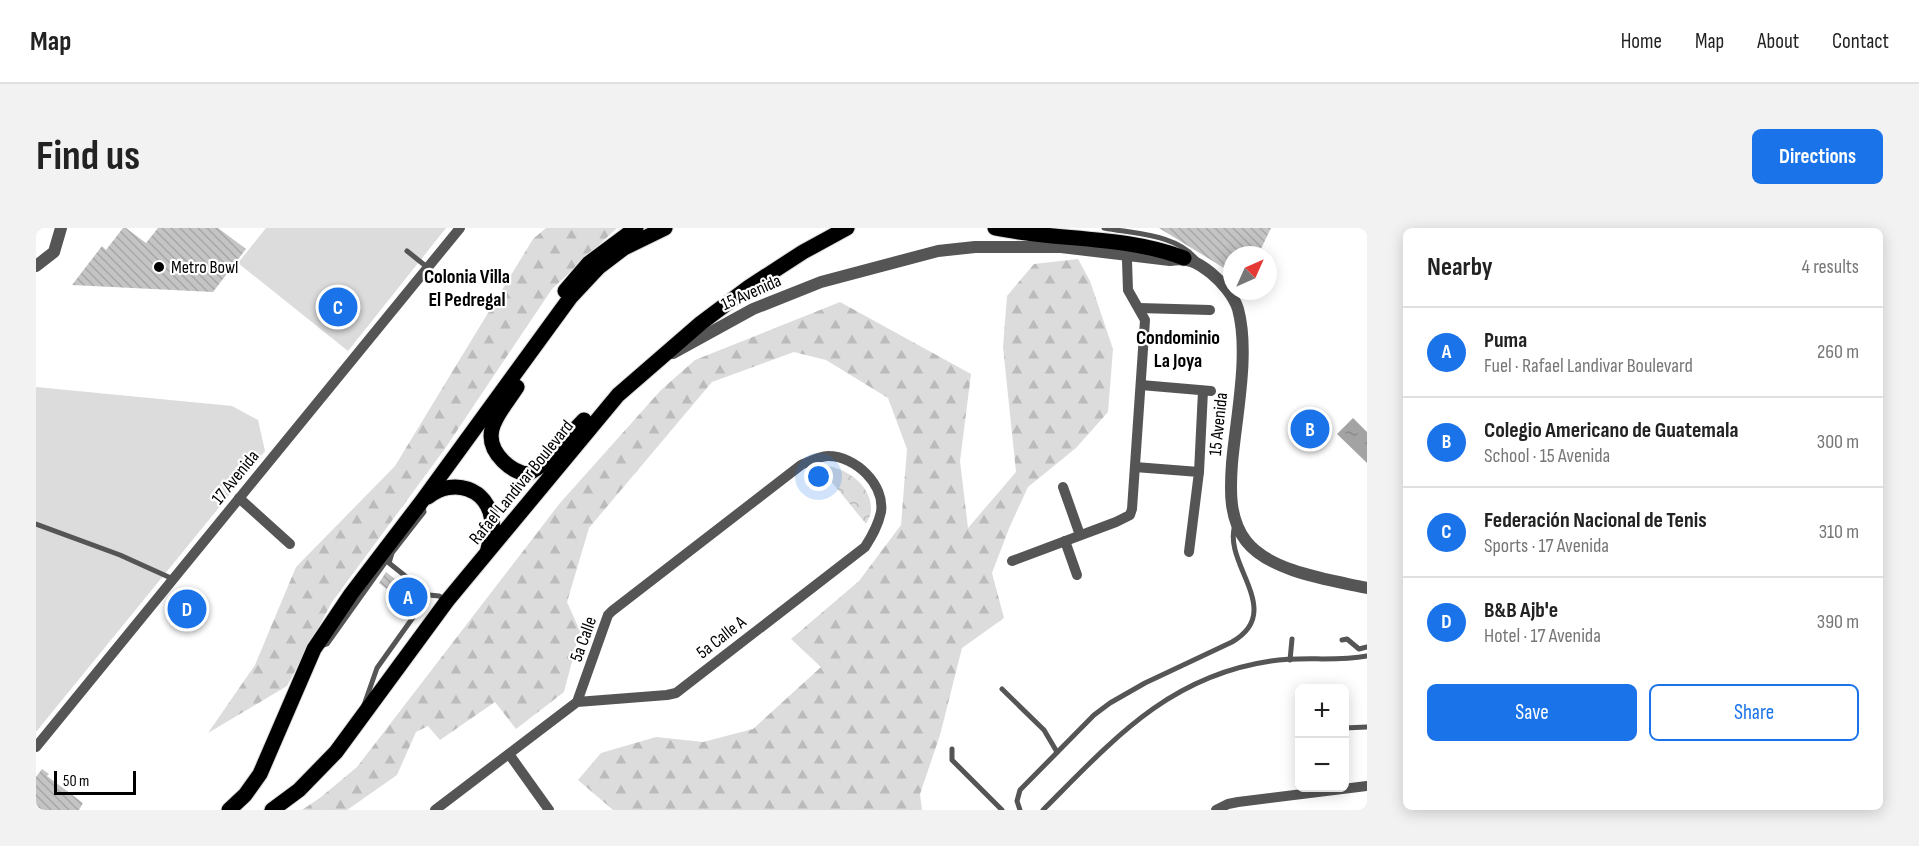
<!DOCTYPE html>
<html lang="en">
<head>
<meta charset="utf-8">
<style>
  body { margin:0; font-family:"Sofia Sans Condensed",sans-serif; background:#f2f2f2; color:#222 }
  .controls { position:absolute; right:18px; bottom:18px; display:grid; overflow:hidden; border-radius:9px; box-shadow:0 3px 15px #0003 }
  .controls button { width:54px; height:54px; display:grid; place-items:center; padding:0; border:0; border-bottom:2px solid #e0e0e0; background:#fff; color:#222; font:30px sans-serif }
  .compass { position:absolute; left:1187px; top:18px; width:54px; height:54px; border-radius:50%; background:#fff; box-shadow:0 3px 15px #0003; rotate:45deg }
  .scale { position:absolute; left:18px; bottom:15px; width:82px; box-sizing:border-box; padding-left:6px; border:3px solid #000; border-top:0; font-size:16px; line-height:21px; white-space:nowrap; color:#000; -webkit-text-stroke:4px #fff; paint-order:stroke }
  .you { position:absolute; left:783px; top:249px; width:21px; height:21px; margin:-15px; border:4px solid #fff; border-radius:50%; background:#1a73e8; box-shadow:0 0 0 9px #1a73e833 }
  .badge { display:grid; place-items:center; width:39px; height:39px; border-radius:50%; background:#1a73e8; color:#fff; font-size:20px; font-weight:700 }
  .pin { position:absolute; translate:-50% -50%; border:3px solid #fff; box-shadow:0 2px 6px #0006 }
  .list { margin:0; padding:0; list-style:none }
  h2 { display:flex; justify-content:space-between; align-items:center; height:78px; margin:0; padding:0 24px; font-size:26px }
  h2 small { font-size:20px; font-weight:400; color:#767676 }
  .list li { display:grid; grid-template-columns:39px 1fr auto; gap:18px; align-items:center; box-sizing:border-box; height:90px; padding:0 24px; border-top:2px solid #e0e0e0 }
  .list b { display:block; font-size:22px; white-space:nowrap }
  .list p { margin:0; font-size:20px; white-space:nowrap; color:#767676 }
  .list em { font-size:20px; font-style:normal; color:#767676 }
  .actions { display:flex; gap:12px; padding:18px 24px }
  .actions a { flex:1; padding:14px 0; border:2px solid #1a73e8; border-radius:9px; text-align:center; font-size:21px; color:#1a73e8 }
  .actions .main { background:#1a73e8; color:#fff }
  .map { position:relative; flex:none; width:1331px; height:582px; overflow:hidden; border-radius:9px }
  header { display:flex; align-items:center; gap:36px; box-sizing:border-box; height:84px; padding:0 30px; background:#fff; border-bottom:2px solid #e0e0e0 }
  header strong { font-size:28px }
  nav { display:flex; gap:33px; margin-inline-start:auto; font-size:21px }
  .intro { display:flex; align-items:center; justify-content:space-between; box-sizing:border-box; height:144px; padding:0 36px }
  h1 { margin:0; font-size:42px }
  .button { padding:15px 27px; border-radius:9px; background:#1a73e8; color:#fff; font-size:21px; font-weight:700 }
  main { display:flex; gap:36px; padding:0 36px }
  aside { flex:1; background:#fff; border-radius:9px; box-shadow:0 3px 15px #0003 }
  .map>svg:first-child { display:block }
  .forest { fill:url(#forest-firs) }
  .park { fill:url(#park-crowns) }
  .garden { fill:#dcdcdc }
  .water { fill:url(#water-ripples) }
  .building { fill:url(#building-back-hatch) }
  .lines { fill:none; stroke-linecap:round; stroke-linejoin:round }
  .primary-casing { stroke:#dbdbdb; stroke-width:17 }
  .service { stroke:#555; stroke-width:5 }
  .minor { stroke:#555; stroke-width:10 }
  .tertiary { stroke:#555; stroke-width:12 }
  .primary { stroke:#000; stroke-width:15 }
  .poi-dot { fill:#000; stroke:#fff; stroke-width:2 }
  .labels { text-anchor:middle; stroke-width:4.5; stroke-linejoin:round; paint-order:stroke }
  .poi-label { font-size:18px; fill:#000; stroke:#fff; text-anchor:start }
  .street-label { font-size:18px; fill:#000; stroke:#fff }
  .neighbourhood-label { font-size:20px; font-weight:bold; fill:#000; stroke:#fff }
</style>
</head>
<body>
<header>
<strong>Map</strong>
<nav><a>Home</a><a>Map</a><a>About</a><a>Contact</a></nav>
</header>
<div class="intro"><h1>Find us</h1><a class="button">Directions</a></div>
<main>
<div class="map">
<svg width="1331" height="582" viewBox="0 0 1331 582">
  <defs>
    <pattern id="forest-firs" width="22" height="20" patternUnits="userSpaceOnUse" patternTransform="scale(1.5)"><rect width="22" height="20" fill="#dcdcdc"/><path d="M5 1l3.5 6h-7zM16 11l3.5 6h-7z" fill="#bbb"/></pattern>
    <pattern id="park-crowns" width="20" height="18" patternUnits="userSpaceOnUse" patternTransform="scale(1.5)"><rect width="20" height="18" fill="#dcdcdc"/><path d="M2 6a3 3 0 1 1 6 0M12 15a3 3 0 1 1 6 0" fill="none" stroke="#bbb"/></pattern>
    <pattern id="water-ripples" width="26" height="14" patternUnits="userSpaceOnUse" patternTransform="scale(1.5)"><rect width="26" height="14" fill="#a3a3a3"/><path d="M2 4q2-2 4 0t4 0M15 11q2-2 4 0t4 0" fill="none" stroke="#8b8b8b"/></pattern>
    <pattern id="building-back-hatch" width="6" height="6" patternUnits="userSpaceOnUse" patternTransform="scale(1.5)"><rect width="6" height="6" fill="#c4c4c4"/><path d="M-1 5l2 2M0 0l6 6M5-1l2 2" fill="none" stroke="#a7a7a7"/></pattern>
  </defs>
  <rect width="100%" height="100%" fill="#fff"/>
  <g class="forest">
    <path d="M510,0H581L516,61L408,222L296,374L251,458L172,505L219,437L260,339L359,238L497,11Z"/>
    <path d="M1042,31L1054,53L1077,121L1072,184L1040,220L992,259L974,298L956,345L968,390L926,420L904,507L884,566L886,582H577L542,552L565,525L620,509L667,514L717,501L785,439L755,411L823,353L865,297L871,221L852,170L790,132L758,124L676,154L553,300L531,374L544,403L528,464L480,501L459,474L404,512L392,498L380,504L361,547L311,582H266L285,569L321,539L524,275L625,162L659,132L804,74L935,146L924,233L932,300L980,244L967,119L971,68L998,36Z"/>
  </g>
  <path class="park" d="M782,237C806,237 836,255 835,282C835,287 832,292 830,296Z"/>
  <g class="garden">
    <path d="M230,0H410L312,123L202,35Z"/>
    <path d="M0,159L196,178L222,192L229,223L0,504Z"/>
  </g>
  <path class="water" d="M1317,190L1331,204V235L1301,206Z"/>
  <g class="building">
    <path d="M87,0H90L110,15L122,0H182L210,21L177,64L36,57L66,18L70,22Z"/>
    <path d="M1123,0H1235L1222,27H1196V45Z"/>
    <path d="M350,344L384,371L377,381L343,355Z"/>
    <path d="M6,541L13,546L11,548L47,575L43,582H0V549Z"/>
  </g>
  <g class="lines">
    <g class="primary-casing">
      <g id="primary">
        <path d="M959,0C1021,13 1088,7 1148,30"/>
        <path d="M529,63L553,35L600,0"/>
        <path d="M481,159C465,184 440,206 467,233C474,240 482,245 492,246L503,239L548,192"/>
        <path d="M392,269C417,249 452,260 456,293C458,303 454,312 452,321"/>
        <path d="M193,582L209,567L224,546L278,421L315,366L386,273L534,70L563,39L588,20L629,0"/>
        <path d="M236,582L263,562L300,524L411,373L582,167L665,95L713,59L767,24L811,0"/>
      </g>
    </g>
    <g class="service">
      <path d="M1068,0C1100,6 1141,6 1162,33"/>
      <path d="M371,23L391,39"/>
      <path d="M1191,59L1196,50"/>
      <path d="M387,278L388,284L356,325L353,335L393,367L403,368L410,372"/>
      <path d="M0,296L84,327L137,351"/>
      <path d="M1306,412L1311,411L1323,421L1331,419"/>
      <path d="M285,418L291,416L353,329"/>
      <path d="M1254,432L1256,411"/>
      <path d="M966,461L1008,502L1021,524"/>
      <path d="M328,477L341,440L393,367"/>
      <path d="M1308,500L1331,499"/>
      <path d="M916,521V532L966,582"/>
      <path d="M1308,541L1309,561"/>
      <path d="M984,582L981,573L984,562L1058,487L1074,475L1109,455L1196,414C1250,383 1186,336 1199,297"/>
      <path d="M1007,582C1076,513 1132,448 1235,433C1267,428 1299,434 1331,428"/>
    </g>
    <g class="minor">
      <path d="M1103,80L1174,82"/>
      <path d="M1105,157L1175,163"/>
      <path d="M1099,239L1163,244L1153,324"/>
      <path d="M1163,244L1167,163"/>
      <path d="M1027,259L1044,307"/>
      <path d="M203,270L254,316"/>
      <path d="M1029,313L1041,347"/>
      <path d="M976,333L1080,294L1094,287L1096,281L1109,92L1092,62L1091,33L1094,26"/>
      <path d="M0,519L424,0"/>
      <path d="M473,526L513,582"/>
      <path d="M399,582L541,474L572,387L576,383L765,237C774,233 784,228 792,228C820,228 849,257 845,284C842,298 836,308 829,319L640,465L631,467L541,474"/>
      <path d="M1180,582L1192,576L1202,574L1331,558"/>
    </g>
    <g class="tertiary">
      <path d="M0,38L18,24L25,0"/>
      <path d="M637,125L717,81L785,54L902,23L939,19H1025L1134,32C1152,29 1161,34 1175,45C1186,54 1198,68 1202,81C1214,125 1200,189 1196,235C1194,262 1193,291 1210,313C1234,344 1295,352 1331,360"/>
    </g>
    <use href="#primary" class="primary"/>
  </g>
  <circle class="poi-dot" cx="123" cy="39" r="6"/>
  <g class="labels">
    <g class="poi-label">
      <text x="135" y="45">Metro Bowl</text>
    </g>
    <g class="street-label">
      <text transform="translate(715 64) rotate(-24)" y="6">15 Avenida</text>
      <text transform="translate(1182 196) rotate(-84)" y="6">15 Avenida</text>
      <text transform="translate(199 249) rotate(-51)" y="6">17 Avenida</text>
      <text transform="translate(485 254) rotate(-51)" y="6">Rafael Landivar Boulevard</text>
      <text transform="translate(685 409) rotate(-38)" y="6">5a Calle A</text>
      <text transform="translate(547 411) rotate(-70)" y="6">5a Calle</text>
    </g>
    <g class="neighbourhood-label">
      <text x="431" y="55">Colonia Villa<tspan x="431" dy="23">El Pedregal</tspan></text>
      <text x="1142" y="116">Condominio<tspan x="1142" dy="23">La Joya</tspan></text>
    </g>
  </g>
</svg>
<div class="controls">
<button>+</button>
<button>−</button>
</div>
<svg class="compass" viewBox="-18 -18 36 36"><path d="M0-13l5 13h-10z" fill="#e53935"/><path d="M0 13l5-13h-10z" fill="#767676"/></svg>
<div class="scale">50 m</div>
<div class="you"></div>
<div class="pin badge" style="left:372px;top:369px">A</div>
<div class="pin badge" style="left:1274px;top:201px">B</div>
<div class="pin badge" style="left:302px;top:79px">C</div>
<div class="pin badge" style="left:151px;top:381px">D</div>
</div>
<aside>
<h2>Nearby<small>4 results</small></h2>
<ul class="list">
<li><span class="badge">A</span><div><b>Puma</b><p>Fuel · Rafael Landivar Boulevard</p></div><em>260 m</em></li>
<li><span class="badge">B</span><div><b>Colegio Americano de Guatemala</b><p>School · 15 Avenida</p></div><em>300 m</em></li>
<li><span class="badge">C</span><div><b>Federación Nacional de Tenis</b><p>Sports · 17 Avenida</p></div><em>310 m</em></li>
<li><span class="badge">D</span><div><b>B&amp;B Ajb'e</b><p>Hotel · 17 Avenida</p></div><em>390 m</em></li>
</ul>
<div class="actions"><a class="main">Save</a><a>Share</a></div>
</aside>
</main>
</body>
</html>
